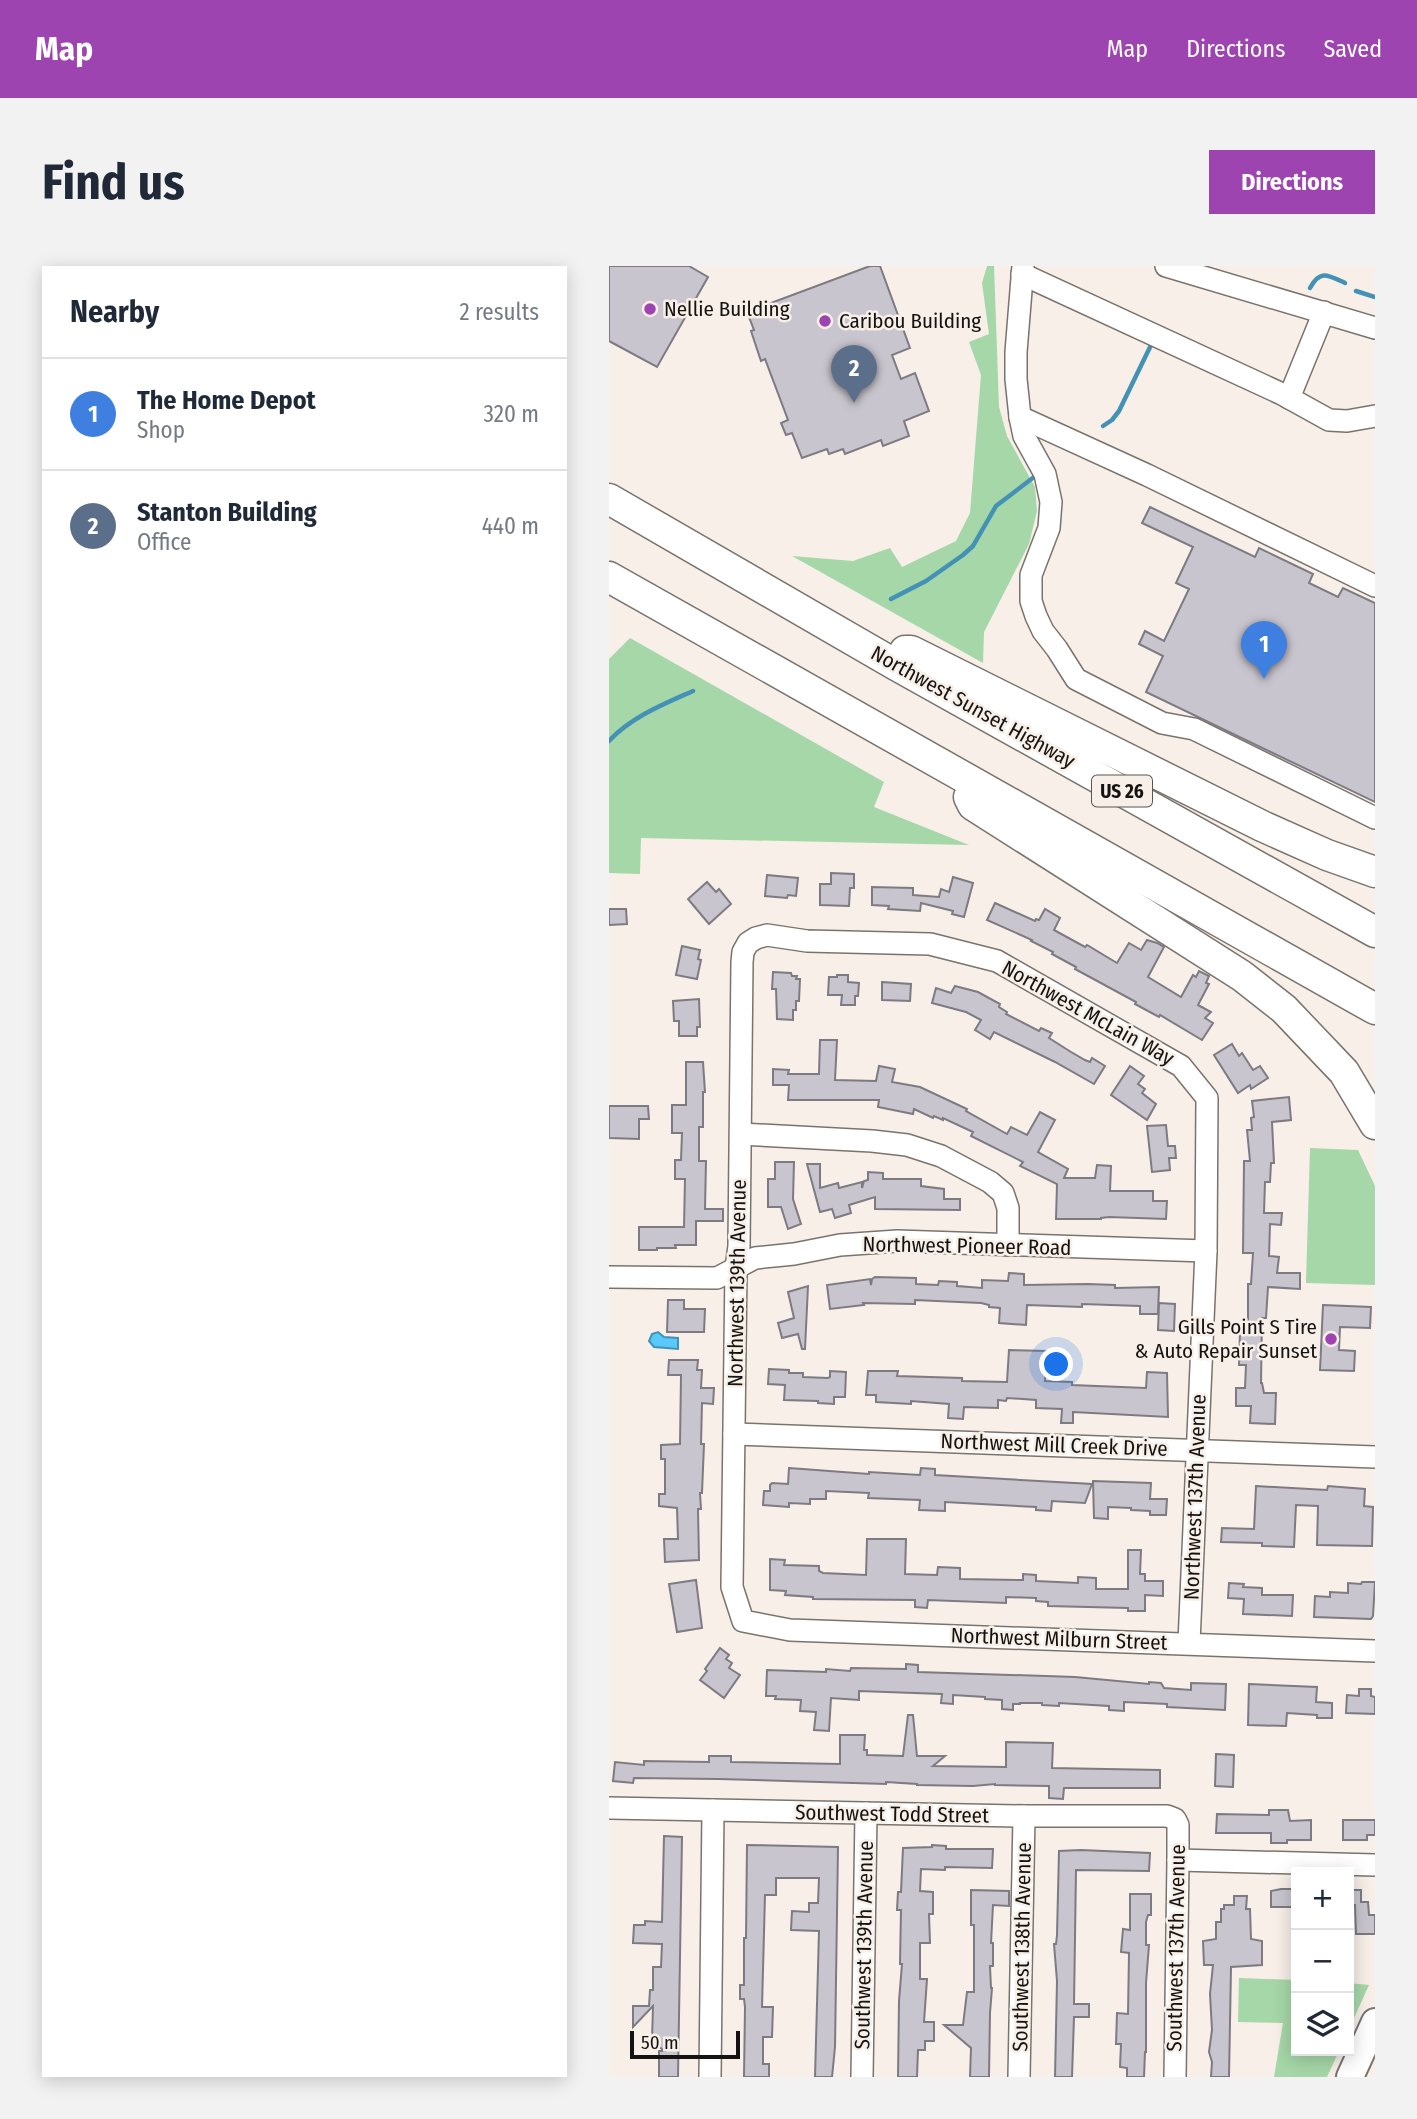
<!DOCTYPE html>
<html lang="en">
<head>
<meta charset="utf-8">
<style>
  body { margin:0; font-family:"Fira Sans Condensed",sans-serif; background:#f2f2f3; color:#1f2937 }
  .controls { position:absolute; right:21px; bottom:21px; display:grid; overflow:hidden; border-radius:0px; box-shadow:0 4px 18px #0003 }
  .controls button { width:63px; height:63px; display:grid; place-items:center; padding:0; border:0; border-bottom:2px solid #e0e1e3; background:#fff; color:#1f2937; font:35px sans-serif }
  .scale { position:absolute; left:21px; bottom:18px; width:110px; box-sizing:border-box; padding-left:7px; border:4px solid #151311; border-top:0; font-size:19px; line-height:24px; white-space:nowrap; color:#151311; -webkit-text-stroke:5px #f7efe8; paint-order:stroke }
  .you { position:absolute; left:448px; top:1099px; width:24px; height:24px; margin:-18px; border:5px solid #fff; border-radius:50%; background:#1a73e8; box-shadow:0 0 0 10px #1a73e833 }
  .badge { display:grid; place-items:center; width:46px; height:46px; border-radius:50%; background:#9d44b0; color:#fff; font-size:23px; font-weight:700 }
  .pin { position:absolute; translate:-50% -58px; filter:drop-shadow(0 2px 4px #0008) }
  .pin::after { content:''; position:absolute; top:37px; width:24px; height:21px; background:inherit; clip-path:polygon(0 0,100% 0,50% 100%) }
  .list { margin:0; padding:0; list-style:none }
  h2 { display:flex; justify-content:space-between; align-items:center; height:91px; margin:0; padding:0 28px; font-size:30px }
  h2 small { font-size:23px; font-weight:400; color:#747a83 }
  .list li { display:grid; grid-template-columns:46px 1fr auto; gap:21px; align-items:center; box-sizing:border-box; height:112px; padding:0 28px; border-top:2px solid #e0e1e3 }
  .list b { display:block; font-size:26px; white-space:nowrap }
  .list p { margin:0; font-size:23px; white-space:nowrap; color:#747a83 }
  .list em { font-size:23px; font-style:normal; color:#747a83 }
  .icon { flex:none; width:38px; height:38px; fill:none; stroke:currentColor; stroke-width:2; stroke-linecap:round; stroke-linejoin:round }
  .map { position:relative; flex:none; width:766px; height:1811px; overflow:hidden; border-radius:0px }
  header { display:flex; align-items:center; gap:42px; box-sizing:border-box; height:98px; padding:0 35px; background:#9d44b0; color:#fff }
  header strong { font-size:33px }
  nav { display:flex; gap:38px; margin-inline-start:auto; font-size:24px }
  .intro { display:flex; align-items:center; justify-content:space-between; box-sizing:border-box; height:168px; padding:0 42px }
  h1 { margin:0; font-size:49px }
  .button { padding:18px 32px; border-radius:0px; background:#9d44b0; color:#fff; font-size:24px; font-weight:700 }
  main { display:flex; gap:42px; padding:0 42px }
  aside { flex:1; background:#fff; border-radius:0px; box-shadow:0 4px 18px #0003 }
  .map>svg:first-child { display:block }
  .green { fill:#a6d7a8 }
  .water { fill:#57c9fb; stroke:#4392b5; stroke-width:2 }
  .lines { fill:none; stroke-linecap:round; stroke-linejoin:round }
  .stream { stroke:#4392b5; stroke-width:4.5 }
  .building { fill:#c9c5ce; stroke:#7d7a82; stroke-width:2 }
  .minor-casing { stroke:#7a736d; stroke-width:24 }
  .major-casing { stroke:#7a736d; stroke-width:30 }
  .highway-casing { stroke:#7a736d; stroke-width:33 }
  .minor { stroke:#fff; stroke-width:21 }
  .major { stroke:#fff; stroke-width:26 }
  .highway { stroke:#fff; stroke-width:30 }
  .poi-dot { fill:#9d44b0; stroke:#f7efe8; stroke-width:2.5 }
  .labels { text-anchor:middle; stroke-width:5; stroke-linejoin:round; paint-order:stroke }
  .shield { fill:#f7efe8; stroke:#595552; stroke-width:2 }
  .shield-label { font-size:19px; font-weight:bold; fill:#151311 }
  .poi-label { font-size:21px; fill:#151311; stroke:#f7efe8; text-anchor:start }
  .street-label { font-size:21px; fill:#151311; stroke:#f7efe8 }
</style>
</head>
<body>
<header>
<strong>Map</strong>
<nav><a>Map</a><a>Directions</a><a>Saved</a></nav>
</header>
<div class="intro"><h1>Find us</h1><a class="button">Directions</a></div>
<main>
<aside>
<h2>Nearby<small>2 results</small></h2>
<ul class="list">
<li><span class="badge" style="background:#3f7fe0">1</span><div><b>The Home Depot</b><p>Shop</p></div><em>320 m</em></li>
<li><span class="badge" style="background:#5c6f8a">2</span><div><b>Stanton Building</b><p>Office</p></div><em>440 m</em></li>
</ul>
</aside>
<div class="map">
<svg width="766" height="1811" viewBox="0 0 766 1811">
  <rect width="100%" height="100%" fill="#f7efe8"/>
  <g class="green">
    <path d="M378,0H385L390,141L398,170L426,221L428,245L420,278L375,366L374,397L183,290L244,295L281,282L293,301L347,275L361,247L372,109L360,76L380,68L373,17Z"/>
    <path d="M21,372L275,516L265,541L360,579L32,572L31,608L0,607V393Z"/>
    <path d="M701,882L749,884L766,920V1019L697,1017Z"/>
    <path d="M630,1712L687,1714V1785H730L718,1811H665L674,1757L629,1756Z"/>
    <path d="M740,1717L760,1719L740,1763Z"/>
  </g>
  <path class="water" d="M49,1066L55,1071L69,1072V1083L45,1081L40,1075L43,1068Z"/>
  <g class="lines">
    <g class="stream">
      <path d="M701,22C711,3 719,9 736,17"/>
      <path d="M747,25L766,31"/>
      <path d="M494,160L503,154L510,145L543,77"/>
      <path d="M282,333L317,315L354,289L364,280L387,240L425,211"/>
      <path d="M0,475C22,451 55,438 84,425"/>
    </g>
  </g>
  <g class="building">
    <path d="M0,0H80L99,11L48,101L0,75Z"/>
    <path d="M261,0H271L301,82L283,89L292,113L306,107L320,145L295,155L300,170L274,180L272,174L236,188L234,183L220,188L218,183L193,192L183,167L177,169L172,157L179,154L156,93L152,95L142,65L145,64L138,46Z"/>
    <path d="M541,241L646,291L650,282L704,308L700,317L729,331L734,322L766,337V536L537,426L554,390L530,378L536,365L555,375L580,323L567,317L584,281L533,257Z"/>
    <path d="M222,607L245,608V622H241L240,640L211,639V618H222Z"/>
    <path d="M158,609L189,612L187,630L179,629L178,632L156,630Z"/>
    <path d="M344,611L364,617L355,651L343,648L344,645L312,637L311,645L279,643L280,640L263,639V621L304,622V629L330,631L332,623L340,626Z"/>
    <path d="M98,616L107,626L110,623L122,638L100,658L79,633Z"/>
    <path d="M386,637L426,655L427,653L430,654L436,643L451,652L445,664L476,681L478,679L508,697L520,677L532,684L538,674L548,677L555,681L539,711L572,731L584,709L587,711L590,705L600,710L597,717L600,718L589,739L602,746L596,752L604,757L593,774L551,749L550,751L526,738L527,736L466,703L467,701L443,688L444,686L422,675L423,674L378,654Z"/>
    <path d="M0,643H17L18,658L0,659Z"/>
    <path d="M73,680L91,684L89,693L92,694L88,713L67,709Z"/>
    <path d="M164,706L182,707L183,710H188L187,713H191L190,735H187V744H184V754L168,753L167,723H163Z"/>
    <path d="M228,709H239V716L250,717L249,730H246V739H232L233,729H219L220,711H228Z"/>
    <path d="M273,716L302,718L301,735L273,734Z"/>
    <path d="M346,720L369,726L391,738L390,741L398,746L397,748L430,765L432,762L443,767L440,772L462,786L476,794L481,796L483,792L496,800L485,818L446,796L385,766L381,773L366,764L372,754L357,746L323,737L327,722L342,727Z"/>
    <path d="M90,733L91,761H88V770H70V755H65L64,735Z"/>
    <path d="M211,774H228L226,814L267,815L270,800L286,803L283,816L311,821L358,843L357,845L398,868L402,861L418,869L431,846L446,854L429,886L459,903L455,912H486L488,899L502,900L501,925H544V935H558L557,953L500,951L492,952V953H447L448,918L411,900L414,896L362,870L364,866L334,852V854L325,850L324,852L305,843L304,848L269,841L270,834H179L180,819H164V803L180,804L179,808H210Z"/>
    <path d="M623,778L630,790L633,787L644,804L651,800L659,812L642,823L641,819L629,827L605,789Z"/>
    <path d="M77,796H94L96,826H94V861H90V895H97L96,943H114V955H87V979H66L67,982H48V984H30V961H75L76,913H66V894H72L73,867H63V839H77Z"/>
    <path d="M521,800L535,810L529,818L536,823L533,827L547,838L538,854L502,829Z"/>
    <path d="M680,831L682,854L663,856L665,897H662L661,916H656L655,947H673L672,959L661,958L660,990L670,991L668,1007H691V1023L659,1021L657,1052H653L652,1117H653L655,1127H667L666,1158L641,1157L642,1140H627V1122H636L637,1099H630L631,1065L639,1066V1018H642L644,987H634L635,895H641L638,864H643L642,852L645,851L643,835Z"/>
    <path d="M0,840H39L40,853H30V873L0,872Z"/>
    <path d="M557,859L559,880H566L567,892H560L561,904L543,906L538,860Z"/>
    <path d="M166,896H185L184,933L192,958L179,963L172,941H159V913H166Z"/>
    <path d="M198,898H211V922L229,917L230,922L253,916V922L255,915L259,914V906L274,907V913H312V920L335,923V933H351V944L266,943V931L240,939L242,947L226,952L223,943L211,946Z"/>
    <path d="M400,1007L415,1008V1019L479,1018L506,1019V1022L550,1021L549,1048H531V1040L473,1038V1041L418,1039L417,1059L390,1057L391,1042L380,1041V1039L372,1037L306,1034V1038L254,1037L255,1039L221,1043L218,1019L261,1013L262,1019L263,1013L266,1011L307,1012V1018L329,1019L330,1015L348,1016V1020L373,1022V1014L399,1015Z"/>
    <path d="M199,1020L196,1083H193L189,1068L173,1072L169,1057L185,1052L179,1026Z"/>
    <path d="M59,1034H75V1043H96L95,1066H58Z"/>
    <path d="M550,1037L566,1038L565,1065L549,1064Z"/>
    <path d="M714,1039L762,1041L761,1062L731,1061L730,1084L746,1085L745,1105L711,1104Z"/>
    <path d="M400,1084L438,1085L436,1115L463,1116V1119L537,1122L538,1106L558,1107L559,1151L464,1146V1157H452L453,1143L427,1142V1134L398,1132L397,1135L389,1134V1142L355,1141L354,1153L339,1152L340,1138L302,1135V1138L267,1136V1129H257L259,1105H289L288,1110L353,1112V1115L398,1116Z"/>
    <path d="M60,1094H89L88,1104H93L92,1122H105L104,1138L93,1137L92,1178H95L93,1227H91L92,1243H89L90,1294L56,1296L55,1273H69L68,1242L50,1240V1228H56V1193H52V1179L71,1178L72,1109H59Z"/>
    <path d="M160,1103L180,1104V1107H194V1111L219,1112L221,1111V1105L237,1106L236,1131H225V1138L209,1137V1135L175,1134L176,1119L159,1118Z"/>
    <path d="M180,1202L260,1208V1206L311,1209L312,1202L326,1203V1209L483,1218L476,1237L443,1235L442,1245L427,1244V1241L336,1236V1245L310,1244L311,1234L259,1232L260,1227L217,1225V1233H201V1238L180,1237V1241L154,1239L155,1225H161V1219L163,1217L179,1218Z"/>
    <path d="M484,1215L542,1217L541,1233H558L557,1249H541V1245L522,1244V1242L499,1241V1253L485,1252Z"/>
    <path d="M647,1220L718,1224L719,1220L756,1223L755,1240L764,1241L763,1280L708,1279L709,1240L687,1239L685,1281L653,1280V1277L612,1276L613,1262L645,1263Z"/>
    <path d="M258,1273H297L296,1308L328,1309L329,1301L351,1302V1313L414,1314V1308L427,1309V1315L469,1317V1311L487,1312V1323H519V1284H532L531,1308H536V1315H554V1330L536,1329V1345H519V1342L439,1340V1336L427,1335V1332L397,1331V1337L319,1334L318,1342L306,1341V1334L204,1333V1331L176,1329L177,1325L161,1324V1293L176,1294L175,1299L210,1300V1305L214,1307L257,1309Z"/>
    <path d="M87,1314L93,1362L68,1366L60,1318Z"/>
    <path d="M753,1316H766L764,1350L762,1353L705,1351L706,1330L721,1331V1326L739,1327V1317L752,1318Z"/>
    <path d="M620,1317L635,1318L634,1321L653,1322V1329H684L683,1350L634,1348L635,1333L619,1332Z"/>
    <path d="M111,1382L120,1389L117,1393L123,1397L120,1402L131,1409L115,1432L91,1414L98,1405L96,1403Z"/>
    <path d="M297,1398L309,1399V1406L466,1411L540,1418V1416L552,1417L555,1422L582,1424V1417L617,1418L616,1444L558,1441V1438L515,1436V1445L500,1444V1440L450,1437V1440L433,1439V1437H411V1438H404V1444L393,1443V1434L376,1433V1431L344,1429V1438L332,1437L333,1428L250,1425V1434L222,1432L220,1465L205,1464L207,1446L191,1445L192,1434L166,1433L167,1430H157L158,1404L217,1406V1403L241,1405L242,1402L297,1403Z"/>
    <path d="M640,1418L708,1421L707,1436L723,1437V1452H708V1449L678,1447L677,1460L639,1459Z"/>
    <path d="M750,1423H762V1430L766,1431V1448L737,1447L738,1429L750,1430Z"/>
    <path d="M299,1449H304L308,1490H336L324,1500L397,1501V1476L444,1477L443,1502L551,1504V1522H455L454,1533L440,1532V1520L386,1519V1518L364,1520L308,1519V1518L277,1516V1518L110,1513L25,1512L24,1517L4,1515L6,1496L35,1499V1495L100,1496V1490H122V1496L231,1498V1469H256L255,1484H258V1489L294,1490Z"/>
    <path d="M607,1488L625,1489L624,1521L606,1520Z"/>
    <path d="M660,1544H679L681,1555L702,1554V1574H678V1577H662V1567H607L608,1548L660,1549Z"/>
    <path d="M734,1554H766V1569H758V1574H734Z"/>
    <path d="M55,1570L73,1571L69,1811H50V1785H55L43,1774L44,1740L24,1761V1740H40L41,1724H44V1701H52L53,1678L24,1677L25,1659H36V1655L53,1656Z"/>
    <path d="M138,1579L229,1581L226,1781L223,1811H206L210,1665L182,1664L183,1645L200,1646V1637H209L210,1612H167V1629H156L153,1741H164L163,1771H154V1798H160V1811H135L136,1741L135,1733H131V1719H135V1672H137Z"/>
    <path d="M323,1579L337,1580V1583H384L383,1602L336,1601V1604L312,1603L311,1625L324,1626V1648H320L321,1677H311V1713H318L315,1756H325V1775H316V1784H309L308,1811H289L290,1735L293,1698H291L292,1644H288L289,1626H292L294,1582L323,1581Z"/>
    <path d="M472,1584L541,1587L540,1605L467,1604L465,1738H480V1751H465L463,1811H446L448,1715L445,1678H447L448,1669L450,1585Z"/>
    <path d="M672,1623H687V1641H662V1625Z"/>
    <path d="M362,1624L400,1625V1640L384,1639L382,1677H384V1700H381L382,1722H383L381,1747L380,1811H361L362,1782L335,1759H354L358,1726H365V1659H362Z"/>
    <path d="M740,1624H752V1636H759L760,1649H766V1668H747L746,1639H740Z"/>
    <path d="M521,1628H542V1649H539L537,1656V1679H540L537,1717V1786H536L535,1811H518V1802L511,1801L512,1778H507L508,1747L519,1748L520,1687L512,1686L514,1663L521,1664Z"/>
    <path d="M625,1630H638L637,1643H641L642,1673L653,1675V1699L622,1701L620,1811H602L603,1796L600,1786L603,1764L601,1728L604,1699H595L594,1675L607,1673V1656H612V1643H615V1639H625Z"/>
  </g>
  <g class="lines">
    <g class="minor-casing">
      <g id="minor">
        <path d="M414,0L407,86V113L411,151L415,170L436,208L442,236L440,262L422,309V335L427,350L434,365L448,383L467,413L553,457L585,463L766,552"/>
        <path d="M557,0L766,62"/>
        <path d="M413,8L673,128L720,154L738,155L766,150"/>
        <path d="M680,132L715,46"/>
        <path d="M411,151L538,209L766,320"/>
        <path d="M132,868L263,875L298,879L332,890L381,916L394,927L399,942V979"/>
        <path d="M0,1011L108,1012L146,992L185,988L231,979L288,975L597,985"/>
        <path d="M125,1168L766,1191"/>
        <path d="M580,1377L597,985L598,832L572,800L388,695L321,678L198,675L158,669L147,672L139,677L134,686L133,696L130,980L127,1002L123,1321L134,1355L181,1364L766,1385"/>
        <path d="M0,1542L415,1550H558L566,1553L569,1559V1594L566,1811"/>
        <path d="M569,1594L766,1599"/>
        <path d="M101,1811L104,1544"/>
        <path d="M253,1811L257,1547"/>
        <path d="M410,1811L415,1550"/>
      </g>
    </g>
    <g class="major-casing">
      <path id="major" d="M741,1811L766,1756"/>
    </g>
    <g class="highway-casing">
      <g id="highway">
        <path d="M0,233L287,399L766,666"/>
        <path d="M0,311L766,743"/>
        <path d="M296,385H302L653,560L718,589L766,606"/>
        <path d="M360,531L364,539L633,710L675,743L735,806L766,858"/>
      </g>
    </g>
    <use href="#minor" class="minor"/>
    <use href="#major" class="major"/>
    <use href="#highway" class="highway"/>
  </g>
  <g class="poi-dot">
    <circle cx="41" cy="43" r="7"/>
    <circle cx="216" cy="55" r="7"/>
    <circle cx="722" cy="1073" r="7"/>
  </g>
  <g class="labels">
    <rect class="shield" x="483" y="509.5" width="60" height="31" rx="5"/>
    <g class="shield-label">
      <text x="513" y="532">US 26</text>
    </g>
    <g class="poi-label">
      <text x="55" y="50">Nellie Building</text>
      <text x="230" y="62">Caribou Building</text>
      <text x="708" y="1068" text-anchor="end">Gills Point S Tire<tspan x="708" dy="24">&amp; Auto Repair Sunset</tspan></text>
    </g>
    <g class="street-label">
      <text transform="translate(364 441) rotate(29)" y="7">Northwest Sunset Highway</text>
      <text transform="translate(479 747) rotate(29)" y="7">Northwest McLain Way</text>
      <text transform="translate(358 980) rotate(1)" y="7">Northwest Pioneer Road</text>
      <text transform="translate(128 1017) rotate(-89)" y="7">Northwest 139th Avenue</text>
      <text transform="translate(445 1179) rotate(2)" y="7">Northwest Mill Creek Drive</text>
      <text transform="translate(586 1231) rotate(-88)" y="7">Northwest 137th Avenue</text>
      <text transform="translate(450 1373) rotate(2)" y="7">Northwest Milburn Street</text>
      <text transform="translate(283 1548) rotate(1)" y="7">Southwest Todd Street</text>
      <text transform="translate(255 1679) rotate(-89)" y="7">Southwest 139th Avenue</text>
      <text transform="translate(413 1681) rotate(-89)" y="7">Southwest 138th Avenue</text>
      <text transform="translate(567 1682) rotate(-89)" y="7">Southwest 137th Avenue</text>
    </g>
  </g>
</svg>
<div class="controls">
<button>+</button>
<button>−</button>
<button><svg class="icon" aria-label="layers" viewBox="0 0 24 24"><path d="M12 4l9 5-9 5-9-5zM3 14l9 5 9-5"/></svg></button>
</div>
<div class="scale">50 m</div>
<div class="you"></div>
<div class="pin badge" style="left:655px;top:413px;background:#3f7fe0">1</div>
<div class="pin badge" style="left:245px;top:137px;background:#5c6f8a">2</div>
</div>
</main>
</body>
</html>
